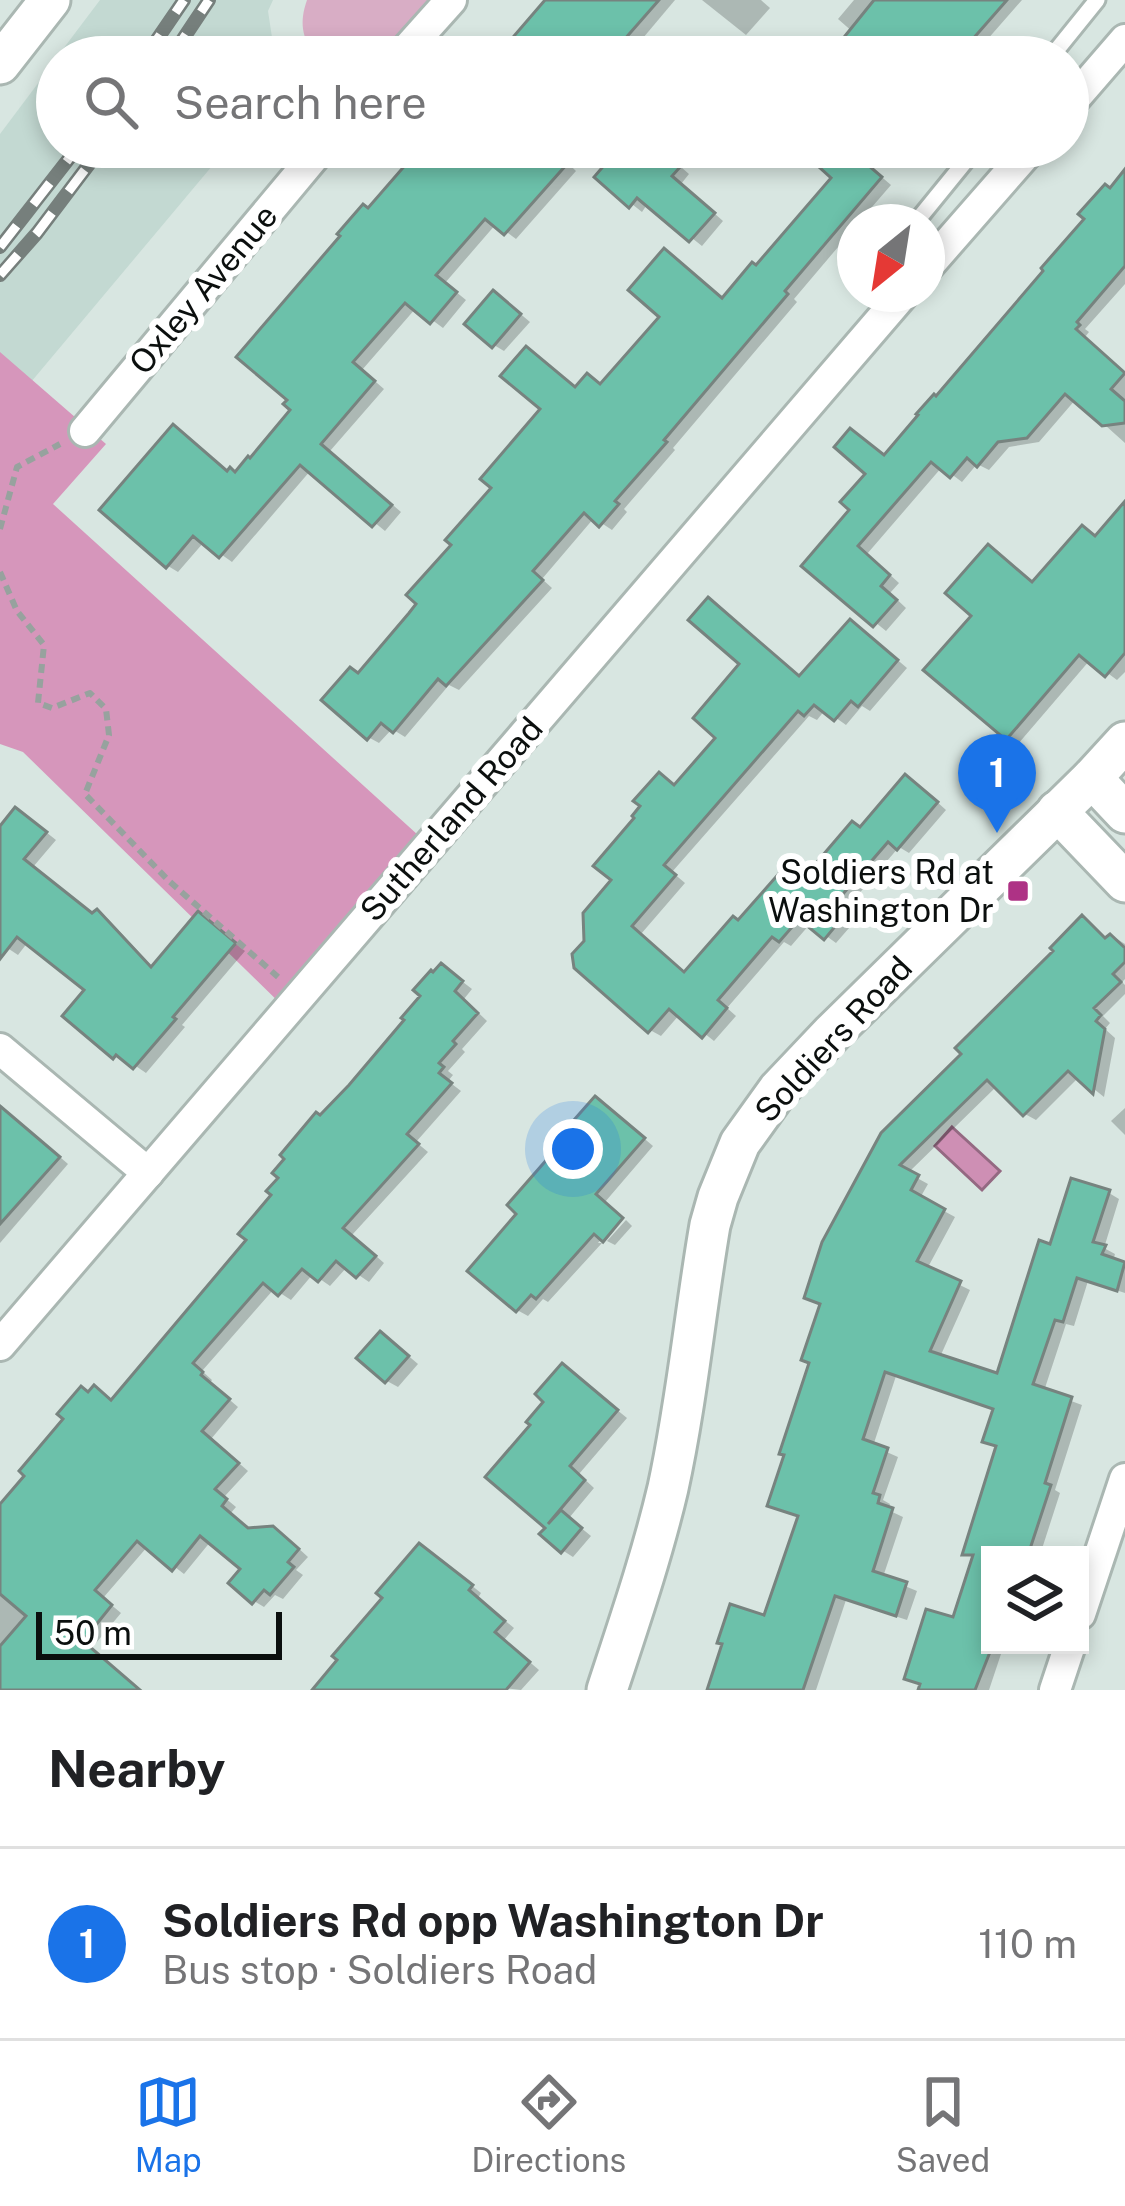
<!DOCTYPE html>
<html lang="en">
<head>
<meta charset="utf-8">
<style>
  body { margin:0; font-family:"Public Sans",sans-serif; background:#f2f2f2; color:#202124 }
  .controls { position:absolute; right:36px; bottom:36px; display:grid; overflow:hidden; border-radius:0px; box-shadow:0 6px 18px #0003 }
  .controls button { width:108px; height:108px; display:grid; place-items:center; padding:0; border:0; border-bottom:3px solid #e0e0e0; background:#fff; color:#202124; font:60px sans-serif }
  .compass { position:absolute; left:837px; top:204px; width:108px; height:108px; border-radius:50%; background:#fff; box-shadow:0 6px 18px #0003; rotate:210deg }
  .scale { position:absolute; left:36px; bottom:30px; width:246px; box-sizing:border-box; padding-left:12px; border:6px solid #0b0f0e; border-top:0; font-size:33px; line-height:42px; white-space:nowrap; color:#0b0f0e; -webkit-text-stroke:9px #fff; paint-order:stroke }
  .you { position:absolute; left:573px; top:1149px; width:42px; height:42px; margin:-30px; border:9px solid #fff; border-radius:50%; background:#1a73e8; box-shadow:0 0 0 18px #1a73e833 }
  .badge { display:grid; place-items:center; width:78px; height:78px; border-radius:50%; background:#1a73e8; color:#fff; font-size:39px; font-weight:700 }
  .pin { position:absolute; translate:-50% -99px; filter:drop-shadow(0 3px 6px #0008) }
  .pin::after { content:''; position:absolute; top:63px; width:42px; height:36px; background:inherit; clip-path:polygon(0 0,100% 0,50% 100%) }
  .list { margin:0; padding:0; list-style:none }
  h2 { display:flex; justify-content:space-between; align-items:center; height:156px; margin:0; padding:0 48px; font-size:51px }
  h2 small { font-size:39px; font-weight:400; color:#757577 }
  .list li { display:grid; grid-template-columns:78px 1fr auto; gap:36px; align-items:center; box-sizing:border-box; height:192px; padding:0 48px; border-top:3px solid #e0e0e0 }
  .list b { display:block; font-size:45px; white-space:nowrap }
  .list p { margin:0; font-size:39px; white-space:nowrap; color:#757577 }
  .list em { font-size:39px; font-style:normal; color:#757577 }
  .icon { flex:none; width:66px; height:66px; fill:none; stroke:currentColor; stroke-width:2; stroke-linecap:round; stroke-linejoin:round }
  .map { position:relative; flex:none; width:1125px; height:1690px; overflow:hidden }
  .search { position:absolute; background:#fff; box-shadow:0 6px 18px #0003; left:36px; right:36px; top:36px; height:132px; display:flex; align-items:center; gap:30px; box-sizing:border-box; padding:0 42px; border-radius:66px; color:#757577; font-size:45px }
  .sheet { height:348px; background:#fff }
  nav { display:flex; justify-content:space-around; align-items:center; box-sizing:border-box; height:168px; border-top:3px solid #e0e0e0; background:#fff; font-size:33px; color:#757577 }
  nav a { display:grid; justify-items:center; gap:6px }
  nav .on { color:#1a73e8 }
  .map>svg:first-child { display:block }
  .built { fill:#c3d9d2 }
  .green { fill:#d8adc5 }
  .forest { fill:#d696bb }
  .water { fill:#ce8fb4; stroke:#946982; stroke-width:3 }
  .shadow { fill:#0003 }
  .building { fill:#6cc1aa; stroke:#77837f; stroke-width:3 }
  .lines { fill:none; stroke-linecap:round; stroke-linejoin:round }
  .service-casing { stroke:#aab7b2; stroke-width:21 }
  .minor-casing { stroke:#aab7b2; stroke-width:36 }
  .tertiary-casing { stroke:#aab7b2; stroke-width:45 }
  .path { stroke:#97a29e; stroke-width:6; stroke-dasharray:9 6; stroke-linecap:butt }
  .service { stroke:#fff; stroke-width:15 }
  .minor { stroke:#fff; stroke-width:30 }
  .tertiary { stroke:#fff; stroke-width:39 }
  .rail-casing { stroke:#767f7c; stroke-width:14 }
  .rail { stroke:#fff; stroke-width:9; stroke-dasharray:27; stroke-linecap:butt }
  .poi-dot { fill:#ae3285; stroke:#fff; stroke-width:4.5 }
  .labels { text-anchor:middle; stroke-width:12; stroke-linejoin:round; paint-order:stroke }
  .street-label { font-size:33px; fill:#0b0f0e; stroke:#fff }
  .poi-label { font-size:33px; fill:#0b0f0e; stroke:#fff; text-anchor:end }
</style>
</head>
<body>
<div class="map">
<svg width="1125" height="1690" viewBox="0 0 1125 1690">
  <rect width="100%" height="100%" fill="#d8e6e1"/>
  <g class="built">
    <path d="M100,0H273L268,11L275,57H57Z"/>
    <path d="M57,58V147H228L0,419V134Z"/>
  </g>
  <path class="green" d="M307,0H451L400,57H315C302,37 299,23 307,0Z"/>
  <path class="forest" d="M0,352L106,444L53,504L429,845L288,1011L23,752L0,744Z"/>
  <path class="water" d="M952,1127L1000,1171L982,1190L935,1146Z"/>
  <g class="shadow">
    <path d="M548,0H675L627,57H500Z"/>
    <path d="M702,0H761L770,8L746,35Z"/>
    <path d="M854,0H1022L972,57H832L854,33L838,19Z"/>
    <path d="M424,147H551L576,171L516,239L496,224L445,283L466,300L443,328L416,308L362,370L384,389L330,451L401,512L385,531L311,470L232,562L204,542L178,572L168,566L229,473L237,475L294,410L369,211Z"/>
    <path d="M624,147H658L689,174L681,184L723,221L702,246L648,203L642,212L598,177Z"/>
    <path d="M800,147H887L870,167L891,185L859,222H855V227L794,299L797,302L673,448L675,450L624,509L627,512L612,530L594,518L542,579L552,588L459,690L449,685L405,737L392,729L379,743L368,737L360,676L412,615L455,544L577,389L602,386L724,300L757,269L835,177Z"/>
    <path d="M1125,174V284L1085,329L1089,332L1085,337L1125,372V443L1076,399L1039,442L1009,447L989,470L977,464L962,482L942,467L867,554L899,583L890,593L906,608L886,631L805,565L853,510L885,458L937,400Z"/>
    <path d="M504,300L530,322L504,351L494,345Z"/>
    <path d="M1125,505V672L1117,680L1090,660L1018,744L1007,738L975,615L999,554L1034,584L1097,538Z"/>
    <path d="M861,629L907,668L870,711L862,706L846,725L825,710L817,720L809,716L672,872L685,883L641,934L687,974L740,923L807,878L917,784L946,810L909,853L899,847L845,910L856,920L836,943L810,924L791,946L784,942L727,1008L736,1016L714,1041L680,1014L661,1036L650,1030L587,942L615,880L676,787Z"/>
    <path d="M27,817L56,840L33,867L94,916L97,913L108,919L154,968L199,915L245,951L182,1025L185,1027L146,1073L127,1060L125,1062L115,1056L88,990L28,942L18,955L0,943V831Z"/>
    <path d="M1083,919L1108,940L1117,939L1125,944V979L1122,982L1125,985V994L1103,1016L1110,1023L1105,1029L1115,1038L1104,1097L1079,1077L1036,1120L1025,1114L997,1086L908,1173L928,1184L920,1198L955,1217L927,1269L970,1290L940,1357L999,1377L1052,1247L1109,1193L1119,1199L1104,1248L1115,1254L1113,1261L1125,1265V1293L1088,1281L1074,1326L1066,1324L1044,1391L1082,1405L1055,1490L1060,1493L1040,1555H990V1645H1004L989,1690H921L923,1685L907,1677L955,1621L975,1558L966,1552L999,1448L986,1441L996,1410L896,1376L873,1446L898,1457L883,1500L890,1504L888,1510L903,1517L883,1577L917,1591L907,1620L846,1600L816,1690H710L766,1619L800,1517L812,1363L823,1305L808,1297L966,1054Z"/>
    <path d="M442,966L472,989L464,999L487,1021L462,1049L465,1052L448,1071L453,1075L448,1081L461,1091L416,1142L428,1152L352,1235L384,1263L369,1282L347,1267L330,1286L313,1274L291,1300L274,1289L202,1371L212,1380L210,1383L238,1407L211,1439L248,1471L224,1497L236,1507L230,1514L251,1531L285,1536L308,1557L296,1570L303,1575L283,1599L275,1595L264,1607L254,1601L244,1569L211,1541L184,1574L148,1546L103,1598L121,1613L91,1649L140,1690H0V1508L113,1402L250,1240L321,1118L408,1020Z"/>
    <path d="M0,1105L68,1164L0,1243Z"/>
    <path d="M606,1106L653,1146L605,1202L621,1216L598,1243H602L548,1302L543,1299L528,1316L517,1310L521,1213L560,1148Z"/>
    <path d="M1125,1108V1135L1111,1121Z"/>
    <path d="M626,1220L632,1226L615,1245L607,1241Z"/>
    <path d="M391,1341L418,1364L398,1387L387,1381Z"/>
    <path d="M563,1366L627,1418L579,1474L594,1488L569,1518L591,1536L573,1557L562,1550L549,1527L490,1477L534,1424Z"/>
    <path d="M431,1553L481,1593L478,1598L514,1628L504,1640L539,1670L521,1690L503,1688L501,1690H316Z"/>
  </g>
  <g class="building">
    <path d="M545,0H659L609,57H496Z"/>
    <path d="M874,0H1007L957,57H828Z"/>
    <path d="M421,147H548L567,164L504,235L485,219L436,275L457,292L430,324L405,303L353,362L375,381L321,444L392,505L372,527L300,465L219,558L193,536L166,568L99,510L173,424L227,471L230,467L235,472L248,456L250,458L290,410L283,404L287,400L236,357L340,236L337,234L363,204L368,208Z"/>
    <path d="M620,147H659L681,166L672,176L715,213L689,242L637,198L629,208L594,177Z"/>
    <path d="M797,147H847L882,177L785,291L788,294L664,440L667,442L615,501L619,504L599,527L584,513L533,571L543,580L446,686L438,679L393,733L381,723L367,740L321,700L350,667L358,673L409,613L416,604L406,595L451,545L445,540L491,488L480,479L540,409L500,376L526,346L575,387L587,373L600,384L659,317L628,290L664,248L722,298L752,262L756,265L831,178Z"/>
    <path d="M1125,169V266L1077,322L1080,325L1076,329L1125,373L1111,389L1125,401V423L1102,426L1065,394L1027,438L998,442L977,467L967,458L950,478L931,462L858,546L890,575L881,586L897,600L873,627L801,566L849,510L840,502L865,474L834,447L850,428L884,455L918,415L916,414L934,394L936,396L1043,271L1041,268L1084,219L1078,214L1105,184L1110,188Z"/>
    <path d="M493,290L521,314L492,348L464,324Z"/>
    <path d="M1125,501V653L1105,677L1079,655L1006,740L923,670L971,616L945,593L988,544L1032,582L1082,525L1095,536Z"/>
    <path d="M708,597L799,676L850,619L898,660L858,707L851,701L834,721L814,705L804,716L798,711L664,865L676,875L632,926L684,972L733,916L738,920L789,862L805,876L852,821L860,827L905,774L938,802L897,850L888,842L836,902L847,912L824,940L799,919L779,942L772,937L718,1000L727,1008L702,1038L669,1009L648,1033L574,968L572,954L584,941L583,913L611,880L593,866L634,818L632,816L640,806L633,801L659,772L674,785L715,738L693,718L739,664L688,620Z"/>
    <path d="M15,807L47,832L24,859L92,913L97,909L151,967L198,911L236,943L173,1017L176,1019L133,1069L116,1055L113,1059L62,1016L84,990L17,937L0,959V826Z"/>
    <path d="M1082,915L1105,938L1110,934L1125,948V962L1113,974L1121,982L1094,1008L1101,1015L1096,1021L1105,1029L1093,1094L1068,1071L1023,1116L987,1080L900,1165L919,1175L911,1190L945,1209L917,1261L961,1281L930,1351L997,1373L1039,1240L1050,1244L1071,1178L1110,1190L1093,1242L1106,1245L1102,1254L1125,1262L1117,1291L1077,1278L1063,1322L1055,1320L1033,1384L1072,1397L1045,1483L1051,1485L1028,1555H990V1652L975,1690H918L920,1684L904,1679L926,1609L953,1617L973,1555H962L996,1446L982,1442L993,1409L885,1372L863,1439L888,1448L873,1493L880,1495L878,1503L893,1508L873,1571L907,1582L896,1616L835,1596L803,1690H707L722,1644L717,1643L730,1604L764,1615L798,1516L767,1506L784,1455L779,1454L809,1363L801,1360L820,1304L804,1298L822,1242L881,1133L961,1054L955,1048L1053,951L1050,948Z"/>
    <path d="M441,963L463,981L455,991L478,1013L453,1041L456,1044L439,1063L444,1067L439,1073L452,1083L407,1134L419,1144L343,1228L376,1256L356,1278L336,1261L318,1282L302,1269L278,1296L263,1283L193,1363L203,1372L201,1375L230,1399L202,1431L239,1463L215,1489L227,1499L222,1506L248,1528L273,1526L299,1549L288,1562L294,1567L270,1595L264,1590L252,1604L228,1583L240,1569L200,1536L172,1571L137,1541L95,1590L112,1605L83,1641L140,1690H0V1646L26,1616L0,1594V1504L24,1476L19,1471L63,1419L57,1414L81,1386L88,1392L94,1385L111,1400L246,1240L238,1234L271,1195L266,1191L278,1178L272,1173L284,1159L280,1155L316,1112L320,1115L349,1085L404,1020L401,1018L420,996L413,990L431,970L433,972Z"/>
    <path d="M595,1096L645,1138L596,1194L623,1218L603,1242L594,1234L536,1299L531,1295L516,1312L467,1271L516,1214L507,1205L556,1149L552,1145Z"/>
    <path d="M0,1106L60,1157L0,1224Z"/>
    <path d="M380,1331L409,1356L385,1383L356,1358Z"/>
    <path d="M562,1363L618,1410L570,1466L585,1480L548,1524L561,1510L582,1528L561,1553L539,1534L545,1528L485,1477L530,1425L526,1422L543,1402L535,1394Z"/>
    <path d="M419,1543L473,1585L469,1590L505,1621L495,1632L530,1662L506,1690H312L337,1660L332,1656L382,1598L376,1593Z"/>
  </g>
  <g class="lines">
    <g class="service-casing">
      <g id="service">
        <path d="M1051,57L1097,0"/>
        <path d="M916,222L977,147"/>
      </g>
    </g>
    <g class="minor-casing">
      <g id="minor">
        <path d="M400,57L451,0"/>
        <path d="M1068,106L1125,40"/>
        <path d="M927,267L1032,147"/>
        <path d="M85,431L322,147"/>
        <path d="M0,1049L148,1173"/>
        <path d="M0,1345L903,294"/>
        <path d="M1080,1614L1125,1479"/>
        <path d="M1055,1690L1070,1645"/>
      </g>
    </g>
    <g class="tertiary-casing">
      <g id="tertiary">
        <path d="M0,64L50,0"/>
        <path d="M1092,778L1125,813"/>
        <path d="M1057,811L1125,882"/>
        <path d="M607,1690C629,1623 652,1556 668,1488C687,1401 695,1312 710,1225L718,1197L740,1143L778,1090L832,1033L1092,778L1125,742"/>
      </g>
    </g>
    <g class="path">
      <path d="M0,529L17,467L60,444"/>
      <path d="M0,572L17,611L44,645L38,703L52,708L90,693L106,709L109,735L85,794L169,881L278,977"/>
    </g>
    <use href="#service" class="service"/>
    <use href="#minor" class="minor"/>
    <use href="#tertiary" class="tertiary"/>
    <g class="rail-casing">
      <g id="rail">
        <path d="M145,57L184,0"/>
        <path d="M171,57L209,0"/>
        <path d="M0,247L78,147"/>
        <path d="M0,275L37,233L102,147"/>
      </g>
    </g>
    <use href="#rail" class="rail"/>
  </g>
  <rect class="poi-dot" x="1006" y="879" width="24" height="24" rx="6"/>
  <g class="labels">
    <g class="street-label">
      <text transform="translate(203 289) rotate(-50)" y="12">Oxley Avenue</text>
      <text transform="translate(451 819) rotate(-49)" y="12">Sutherland Road</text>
      <text transform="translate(833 1039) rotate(-47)" y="12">Soldiers Road</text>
    </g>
    <g class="poi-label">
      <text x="994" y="884">Soldiers Rd at<tspan x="994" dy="38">Washington Dr</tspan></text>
    </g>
  </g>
</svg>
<div class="controls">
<button><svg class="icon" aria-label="layers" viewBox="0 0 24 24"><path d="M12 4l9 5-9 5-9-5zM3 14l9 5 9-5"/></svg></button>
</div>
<svg class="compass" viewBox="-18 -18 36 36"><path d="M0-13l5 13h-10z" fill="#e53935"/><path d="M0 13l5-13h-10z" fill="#757577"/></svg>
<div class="scale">50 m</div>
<div class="you"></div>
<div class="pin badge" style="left:997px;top:833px">1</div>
<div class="search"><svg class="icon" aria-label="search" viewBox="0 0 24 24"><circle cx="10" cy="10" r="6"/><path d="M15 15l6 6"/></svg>Search here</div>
</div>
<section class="sheet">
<h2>Nearby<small></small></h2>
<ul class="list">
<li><span class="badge">1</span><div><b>Soldiers Rd opp Washington Dr</b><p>Bus stop · Soldiers Road</p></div><em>110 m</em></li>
</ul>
</section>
<nav>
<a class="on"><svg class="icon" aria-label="map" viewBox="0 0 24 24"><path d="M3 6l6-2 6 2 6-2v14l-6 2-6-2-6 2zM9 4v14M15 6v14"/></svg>Map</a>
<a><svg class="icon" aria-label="directions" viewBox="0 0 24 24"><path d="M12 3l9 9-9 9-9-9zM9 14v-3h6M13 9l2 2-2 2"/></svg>Directions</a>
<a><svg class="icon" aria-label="saved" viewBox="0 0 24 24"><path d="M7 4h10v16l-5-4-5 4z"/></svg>Saved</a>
</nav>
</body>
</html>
